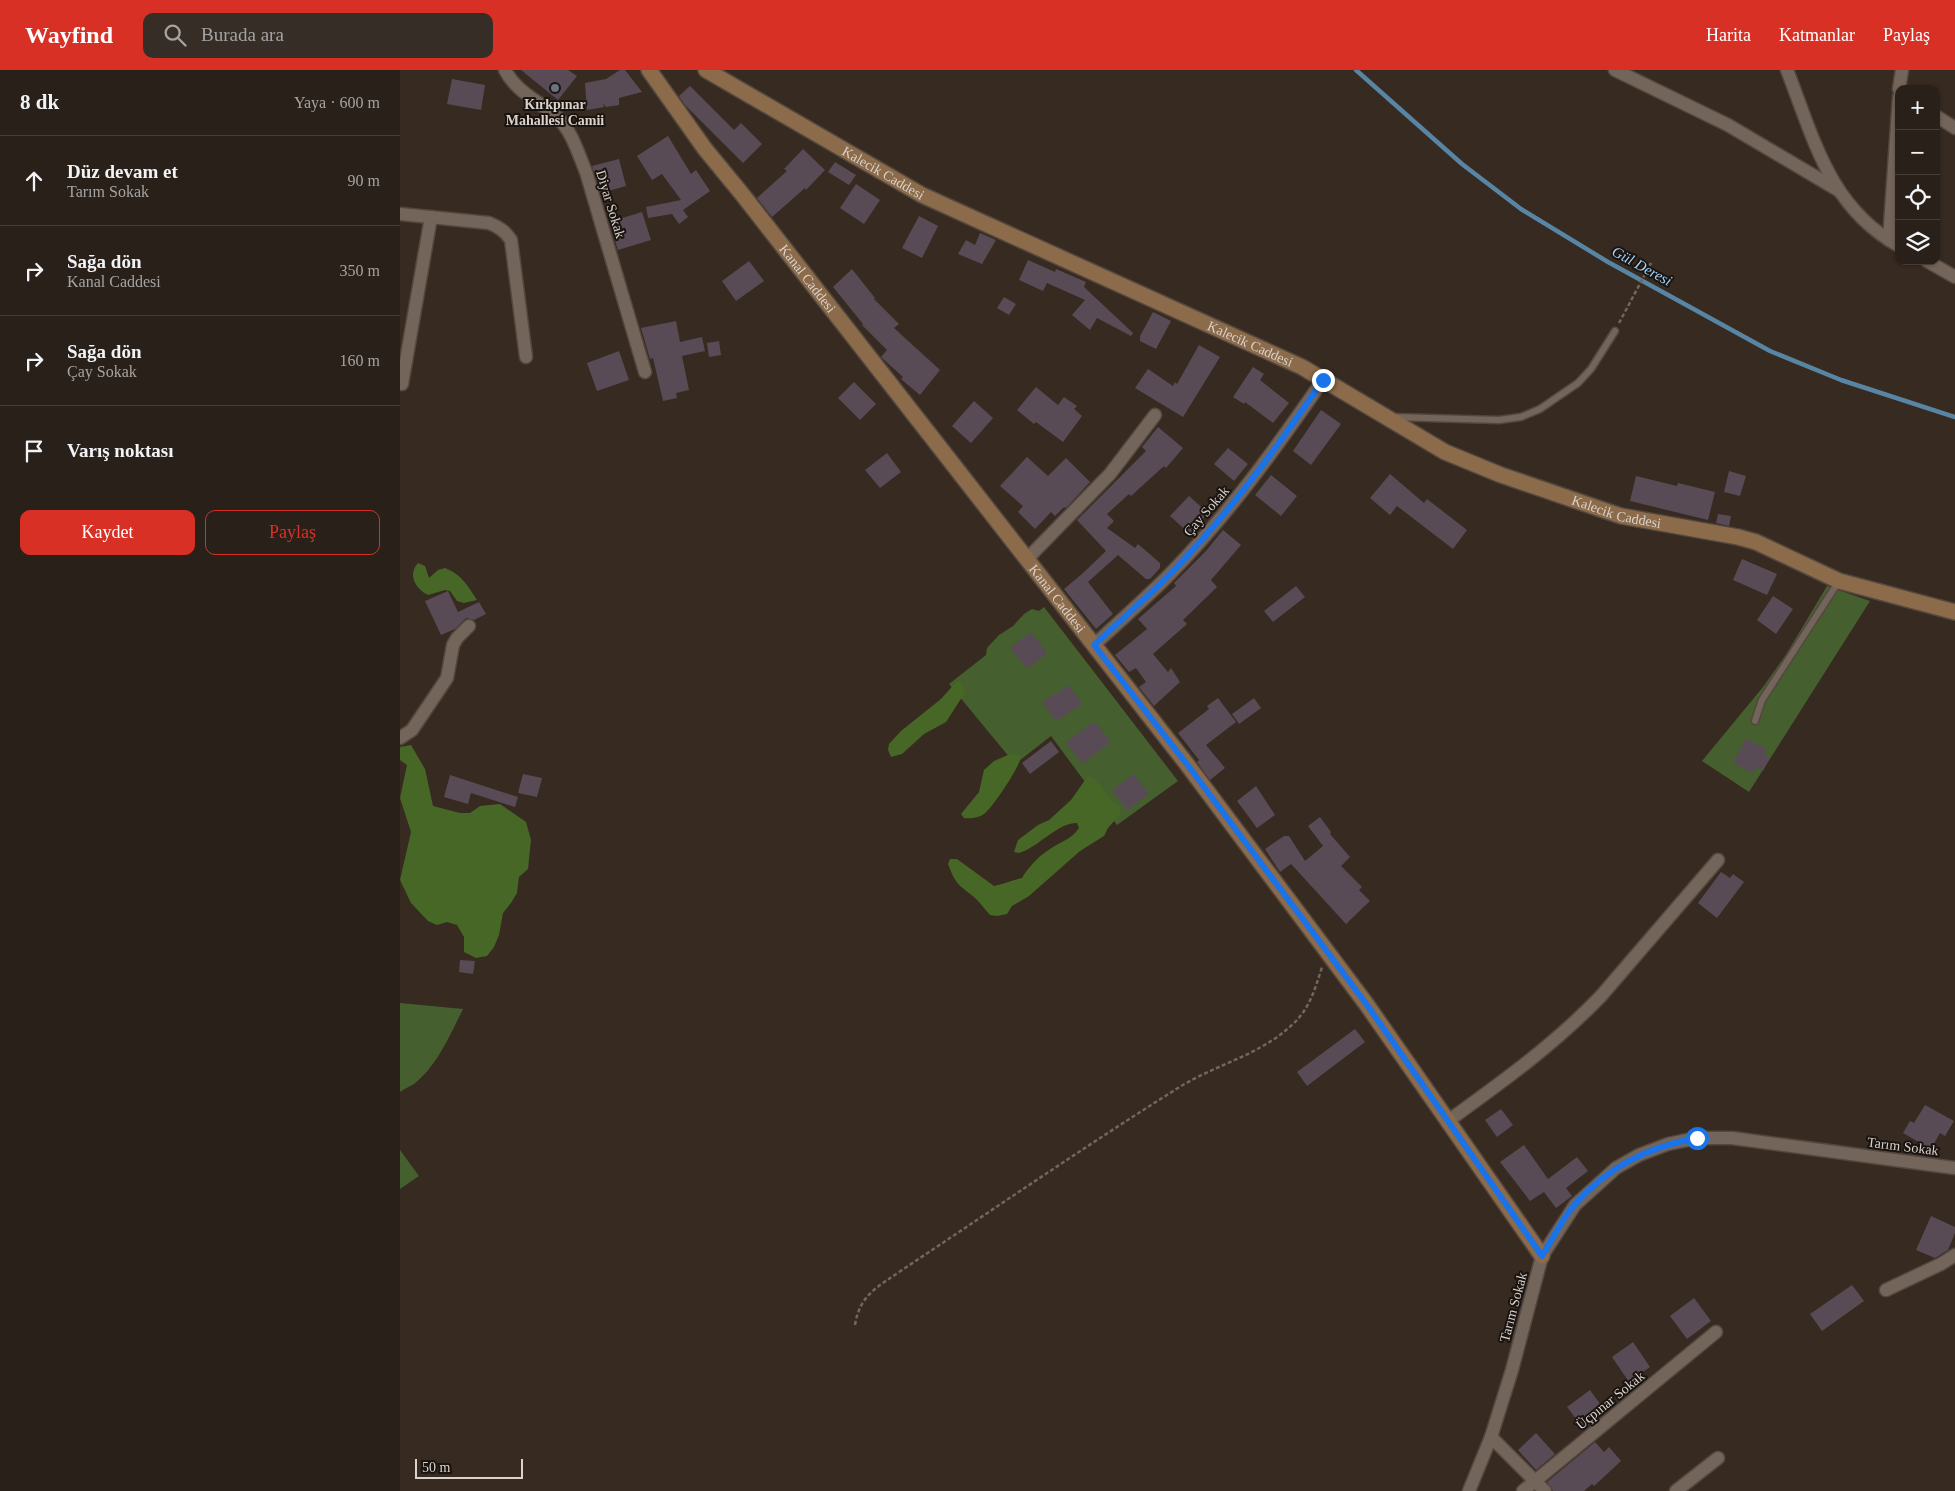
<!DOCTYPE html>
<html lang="tr">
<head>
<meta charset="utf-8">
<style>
  body { margin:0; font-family:Georgia,serif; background:#352d26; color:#f1f3f6 }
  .controls { position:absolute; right:15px; top:15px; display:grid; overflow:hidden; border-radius:10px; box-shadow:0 1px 4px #0004 }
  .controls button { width:45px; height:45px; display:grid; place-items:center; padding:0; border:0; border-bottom:1px solid #453e38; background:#292019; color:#f1f3f6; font:25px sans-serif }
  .scale { position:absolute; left:15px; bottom:12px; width:108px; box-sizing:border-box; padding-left:5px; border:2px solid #dbd2cc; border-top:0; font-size:14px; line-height:18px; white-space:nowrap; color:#dbd2cc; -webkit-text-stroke:4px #1a1410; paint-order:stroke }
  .stop { position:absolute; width:15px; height:15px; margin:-11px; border:4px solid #1a73e8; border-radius:50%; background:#fff }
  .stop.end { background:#1a73e8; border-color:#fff; box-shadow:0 1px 5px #0008 }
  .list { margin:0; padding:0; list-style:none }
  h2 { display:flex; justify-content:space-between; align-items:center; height:65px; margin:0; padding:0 20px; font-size:21px }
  h2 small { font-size:16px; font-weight:400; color:#a5a3a2 }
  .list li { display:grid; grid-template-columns:32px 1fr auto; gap:15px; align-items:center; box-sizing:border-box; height:90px; padding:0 20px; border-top:1px solid #453e38 }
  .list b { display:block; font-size:19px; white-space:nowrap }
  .list p { margin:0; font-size:16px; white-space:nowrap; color:#a5a3a2 }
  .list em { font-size:16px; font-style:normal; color:#a5a3a2 }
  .actions { display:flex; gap:10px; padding:15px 20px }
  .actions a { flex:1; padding:11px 0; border:1px solid #d93025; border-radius:10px; text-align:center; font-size:18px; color:#d93025 }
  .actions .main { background:#d93025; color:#fff }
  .icon { flex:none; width:28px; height:28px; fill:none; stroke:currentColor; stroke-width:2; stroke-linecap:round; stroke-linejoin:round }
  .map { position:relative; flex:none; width:1555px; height:1421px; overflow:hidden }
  header { display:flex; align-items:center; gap:30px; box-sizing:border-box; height:70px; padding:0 25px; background:#d93025; color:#fff }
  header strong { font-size:24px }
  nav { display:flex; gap:28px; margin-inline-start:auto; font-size:18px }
  .search { width:350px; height:45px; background:#352d26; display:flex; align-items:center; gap:12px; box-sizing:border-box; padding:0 18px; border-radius:10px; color:#a5a3a2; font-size:19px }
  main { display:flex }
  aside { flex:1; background:#292019 }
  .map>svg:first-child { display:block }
  .green { fill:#465f2e }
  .forest { fill:#476726 }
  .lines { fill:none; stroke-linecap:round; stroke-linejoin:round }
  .stream { stroke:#5885a4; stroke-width:4.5 }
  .building { fill:#584b55 }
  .lane-casing { stroke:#534840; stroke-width:9 }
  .street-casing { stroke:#534840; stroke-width:15 }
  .secondary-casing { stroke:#534840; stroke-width:18 }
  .path { stroke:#72665e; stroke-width:2.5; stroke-dasharray:4 2.5; stroke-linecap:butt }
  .lane { stroke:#74655b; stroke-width:6 }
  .street { stroke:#74655b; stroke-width:12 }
  .secondary { stroke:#8b6b4a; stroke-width:15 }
  .route { stroke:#1a73e8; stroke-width:6 }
  .worship-dot { fill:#6b7280; stroke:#1a1410; stroke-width:2 }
  .labels { text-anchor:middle; stroke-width:4; stroke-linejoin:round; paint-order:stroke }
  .poi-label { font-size:14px; font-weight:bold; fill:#dbd2cc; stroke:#1a1410 }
  .street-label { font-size:14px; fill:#dbd2cc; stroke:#1a1410 }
  .water-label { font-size:15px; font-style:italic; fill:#a0d3fc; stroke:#1a1410 }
</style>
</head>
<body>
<header>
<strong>Wayfind</strong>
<div class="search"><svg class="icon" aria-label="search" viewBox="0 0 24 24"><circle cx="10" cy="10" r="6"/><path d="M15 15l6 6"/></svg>Burada ara</div>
<nav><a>Harita</a><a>Katmanlar</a><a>Paylaş</a></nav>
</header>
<main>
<aside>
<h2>8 dk<small>Yaya · 600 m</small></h2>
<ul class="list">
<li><svg class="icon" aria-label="ahead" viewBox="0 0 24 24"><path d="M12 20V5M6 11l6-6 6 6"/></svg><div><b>Düz devam et</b><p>Tarım Sokak</p></div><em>90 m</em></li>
<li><svg class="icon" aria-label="right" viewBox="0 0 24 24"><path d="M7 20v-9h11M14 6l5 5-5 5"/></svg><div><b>Sağa dön</b><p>Kanal Caddesi</p></div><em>350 m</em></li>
<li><svg class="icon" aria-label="right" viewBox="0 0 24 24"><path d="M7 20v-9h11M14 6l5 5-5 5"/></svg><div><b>Sağa dön</b><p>Çay Sokak</p></div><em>160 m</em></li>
<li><svg class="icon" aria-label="arrive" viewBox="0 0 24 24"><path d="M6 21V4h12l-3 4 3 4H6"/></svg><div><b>Varış noktası</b></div></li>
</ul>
<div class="actions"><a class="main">Kaydet</a><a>Paylaş</a></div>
</aside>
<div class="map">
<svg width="1555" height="1421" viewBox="0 0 1555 1421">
  <rect width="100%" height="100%" fill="#372a21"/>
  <g class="green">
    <path d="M1427,516L1470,531L1349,722L1302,691L1363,617L1387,583Z"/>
    <path d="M644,537L778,711L717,755L651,666L615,694L549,614L586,585L587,578L599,565L613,556L624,544L632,539L639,541Z"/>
    <path d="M0,933L63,939C50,965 37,996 14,1014C9,1017 4,1019 0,1022Z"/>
    <path d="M0,1080L19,1106L0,1119Z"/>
  </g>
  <g class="forest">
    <path d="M18,493L25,496L29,508L38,500L45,498C61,504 68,516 77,530L64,533L57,531L50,521L45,520L28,525C16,519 7,505 18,493Z"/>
    <path d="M557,611L560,612L566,621L546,652L524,664L502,684L491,687L488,680L489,674L501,661L541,629Z"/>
    <path d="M11,675L25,699L33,736L60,743H70L80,736L100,734L126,752L131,770L128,799L119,807L117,823L111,833L103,843L99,865L94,877L87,886L76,888L64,882V867L57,855L47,852L37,855L28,851L11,833L0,810L11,762L0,728L7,695L0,690V677Z"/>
    <path d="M610,684H618L621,687C619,698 593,737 584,744C578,748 571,749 564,748L561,744L579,722L584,700L594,691Z"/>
    <path d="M688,706C701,709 706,730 720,736V744L708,758L704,766L680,781L629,826L612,836L607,844L597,846L590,845C585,840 580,832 574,827C558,814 556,815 548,794L550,789H557L594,816C604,814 612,810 622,808C629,796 639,786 650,779C660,772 672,769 679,758L677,753C657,753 639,777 619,783L614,782L618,770L638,755L649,750L671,730Z"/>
  </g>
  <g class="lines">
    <path class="stream" d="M956,0L1062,94L1121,139L1208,192L1370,281L1441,310L1555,347"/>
  </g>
  <g class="building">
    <path d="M121,0H168L177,6L158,30Z"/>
    <path d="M220,0H225L242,22L219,28V35L206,37L203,33L204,37L187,40L185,13L206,9Z"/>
    <path d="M52,9L85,15L81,40L47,34Z"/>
    <path d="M290,16L334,60L341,53L362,74L343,93L285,35L279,26Z"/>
    <path d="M268,66L291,104L296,100L310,121L283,140L288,147L279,154L272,144L248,148L246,137L281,130L262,104L252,110L237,86Z"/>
    <path d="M403,79L425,100L406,120L405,118L372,147L357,128L387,101L384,99Z"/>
    <path d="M219,89L226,116L201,123L192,96Z"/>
    <path d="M435,92L456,105L449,115L428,102Z"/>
    <path d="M456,114L480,130L464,154L440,138Z"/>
    <path d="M242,142L251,170L218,180L209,152Z"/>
    <path d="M519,146L538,156L522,188L502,178Z"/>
    <path d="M580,163L596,170L582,194L558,184L566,170L575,175Z"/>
    <path d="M628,190L655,202L656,199L686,212L684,217L733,263L731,266L697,248L690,260L672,245L685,230L647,213L643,221L619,210Z"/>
    <path d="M349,191L364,211L336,231L322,211Z"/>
    <path d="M452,199L475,228L474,229L499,254L494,258L540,300L520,325L501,309L503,307L481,287L487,280L462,255L463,254L433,217Z"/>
    <path d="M604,227L616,234L609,245L597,238Z"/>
    <path d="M753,242L771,251L756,279L740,271V266Z"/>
    <path d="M276,251L280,272L302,267L305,281L282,286L289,320L276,323L277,328L263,331L253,288L250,289L241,258Z"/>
    <path d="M319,271L321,285L309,287L307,273Z"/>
    <path d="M799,275L820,287L783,347L735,318L748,299L773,316L775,312L777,314Z"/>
    <path d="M219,281L229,310L197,321L187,293Z"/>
    <path d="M853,297L864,304L860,310L889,333L873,353L845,332L844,334L833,327Z"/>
    <path d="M454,312L476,334L460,350L438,328Z"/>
    <path d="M636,317L658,335L664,327L677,336L674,339L682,346L663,372L636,352L634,354L617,340Z"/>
    <path d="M574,331L593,348L571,373L552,356Z"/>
    <path d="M921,340L941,354L911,395L893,381Z"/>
    <path d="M758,357L783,378L766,398L764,396L731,426L729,424L707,444L714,451L707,458L735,478L738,474L760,493V498L750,509H746L718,485L688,512L713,544L696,559L664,519L682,504L706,481L677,450L746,381L742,377Z"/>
    <path d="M828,378L848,394L834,411L814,394Z"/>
    <path d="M487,383L501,402L480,418L465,400Z"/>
    <path d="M627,387L648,406L666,388L690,412L666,438L664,437L655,446L651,442L635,459L618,442L623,436L600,416Z"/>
    <path d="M1329,401L1346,406L1340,426L1324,422Z"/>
    <path d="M990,404L1024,433L1027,429L1067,460L1053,479L997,436L990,445L970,428Z"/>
    <path d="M871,405L897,426L881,446L855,425Z"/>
    <path d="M1236,406L1277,416L1278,413L1315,422L1308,450L1230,431Z"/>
    <path d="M789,426L808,443L790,464L770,446Z"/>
    <path d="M1318,444L1331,446L1329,456L1316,453Z"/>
    <path d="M823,460L841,475L811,510L817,517L783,550L787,554L753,584L768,602L771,598L780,612L754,636L739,617L746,612L736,598L729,602L715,585L747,559L738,549L776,516L774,513L806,481Z"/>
    <path d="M1342,489L1377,504L1367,525L1333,510Z"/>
    <path d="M896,516L905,527L873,552L864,541Z"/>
    <path d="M48,521L58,542L79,532L86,544L74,550L66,548L55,559L41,565L25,531Z"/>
    <path d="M1373,526L1393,539L1376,564L1357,550Z"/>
    <path d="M631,562L647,583L627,599L610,578Z"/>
    <path d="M669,615L682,634L656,651L642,632Z"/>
    <path d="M818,628L836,652L806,675L825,698L810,710L797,692L799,690L778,663L809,639L807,636Z"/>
    <path d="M854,628L861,638L839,654L832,644Z"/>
    <path d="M692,653H696L711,672L682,694L666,672Z"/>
    <path d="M1346,668L1366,679L1364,684L1370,687L1363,701L1356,697L1353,703L1333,693Z"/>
    <path d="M651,671L659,682L630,704L622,693Z"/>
    <path d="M123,704L142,708L137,727L118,723Z"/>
    <path d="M734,704L749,724L727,740L712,720Z"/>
    <path d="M50,705L118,727L115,737L71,723L68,734L44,727Z"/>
    <path d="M856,716L875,745L857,758L837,731Z"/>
    <path d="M920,747L931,762L930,764L950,787L941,796L962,817L959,820L970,831L946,854L891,794L880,802L865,779L884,766H889L905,791L923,776L908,756Z"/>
    <path d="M1321,802L1330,808L1333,804L1344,812L1317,848L1298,833Z"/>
    <path d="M60,890L75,891L73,904L59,902Z"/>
    <path d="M955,959L965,972L907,1016L897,1002Z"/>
    <path d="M1525,1035L1554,1051L1545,1066L1540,1063L1531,1079L1503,1063L1510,1051L1514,1053Z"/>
    <path d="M1101,1039L1113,1055L1097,1067L1085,1050Z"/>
    <path d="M1124,1075L1148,1109L1177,1087L1188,1101L1166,1118L1172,1126L1156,1138L1144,1122L1130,1131L1100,1092Z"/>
    <path d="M1531,1146L1555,1157V1163L1548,1180L1535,1188L1516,1180Z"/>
    <path d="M1452,1215L1464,1231L1422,1261L1410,1244Z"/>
    <path d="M1294,1228L1311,1251L1287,1269L1270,1246Z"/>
    <path d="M1233,1272L1250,1297L1229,1312L1212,1287Z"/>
    <path d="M1190,1320L1206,1342L1184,1359L1167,1337Z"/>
    <path d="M1136,1363L1155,1384L1136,1400L1118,1380Z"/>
    <path d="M1195,1372L1204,1382L1209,1377L1221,1391L1194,1416L1192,1414L1184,1421H1153L1147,1412Z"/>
  </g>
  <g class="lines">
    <g class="lane-casing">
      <g id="lane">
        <path d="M993,347L1099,350L1121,347L1140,339L1178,313L1191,299L1215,261"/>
        <path d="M1355,651L1362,630L1439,511"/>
      </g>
    </g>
    <g class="street-casing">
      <g id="street">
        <path d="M105,0C116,22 139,31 157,47C172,61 178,83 186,102L245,302"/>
        <path d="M1215,0L1328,55L1438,120"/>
        <path d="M1387,0C1414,69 1429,137 1499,176"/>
        <path d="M1499,19L1502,0"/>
        <path d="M1536,46L1555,58"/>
        <path d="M0,144L89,153C99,157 105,161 111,170L126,287"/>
        <path d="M1489,170L1499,27"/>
        <path d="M1527,191L1555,207"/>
        <path d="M2,314L31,147"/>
        <path d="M627,489L710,404L755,345"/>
        <path d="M694,575C719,552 745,529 769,505C828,445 876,378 923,310"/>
        <path d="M0,668L12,660L47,608L53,575L57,568L69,556"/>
        <path d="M1048,1051C1102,1012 1155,974 1201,926L1318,790"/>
        <path d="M1486,1220L1541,1194L1555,1185"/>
        <path d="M1091,1367L1145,1421"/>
        <path d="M1069,1421L1091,1367L1112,1300L1142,1186L1175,1135L1216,1098L1239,1085L1268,1074L1297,1068H1332L1555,1098"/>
        <path d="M1123,1421L1316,1262"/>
        <path d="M1276,1421L1318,1388"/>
      </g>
    </g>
    <g class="secondary-casing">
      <g id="secondary">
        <path id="s1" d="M249,0L305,79L342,124L786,693L967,935L1142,1186"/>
        <path id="s2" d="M306,0L522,125L902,297L1045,382L1101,405L1221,446L1338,467L1356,472L1439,511L1555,542"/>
      </g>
    </g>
    <g class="path">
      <path d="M1219,253L1251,193"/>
      <path d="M455,1255C460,1224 478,1217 502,1200C594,1139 684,1077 778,1018C816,994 859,986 893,954C910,938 915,919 922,897"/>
    </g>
    <use href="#lane" class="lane"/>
    <use href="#street" class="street"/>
    <use href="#secondary" class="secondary"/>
  </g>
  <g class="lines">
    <path class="route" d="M923,310C876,379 828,445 769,505C745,529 719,552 694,575L786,693L967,935L1142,1186C1153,1168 1162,1149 1175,1134C1209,1096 1248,1077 1297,1068"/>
  </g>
  <circle class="worship-dot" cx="155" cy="18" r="5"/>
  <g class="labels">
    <g class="poi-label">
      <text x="155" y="39">Kırkpınar<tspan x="155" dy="16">Mahallesi Camii</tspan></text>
    </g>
    <g class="street-label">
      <text dy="5" stroke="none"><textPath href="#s2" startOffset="205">Kalecik Caddesi</textPath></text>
      <text transform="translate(211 134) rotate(73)" y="5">Diyar Sokak</text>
      <text dy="5" stroke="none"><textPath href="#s1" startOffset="262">Kanal Caddesi</textPath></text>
      <text dy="5" stroke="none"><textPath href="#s2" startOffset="610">Kalecik Caddesi</textPath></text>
      <text transform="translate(806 441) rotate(-49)" y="5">Çay Sokak</text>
      <text dy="5" stroke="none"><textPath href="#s2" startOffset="1015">Kalecik Caddesi</textPath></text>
      <text dy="5" stroke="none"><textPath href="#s1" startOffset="668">Kanal Caddesi</textPath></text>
      <text transform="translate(1503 1076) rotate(7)" y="5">Tarım Sokak</text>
      <text transform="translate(1113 1237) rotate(-75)" y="5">Tarım Sokak</text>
      <text transform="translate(1210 1330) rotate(-39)" y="5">Üçpınar Sokak</text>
    </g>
    <g class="water-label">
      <text transform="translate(1242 196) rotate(29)" y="5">Gül Deresi</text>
    </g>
  </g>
</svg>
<div class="controls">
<button>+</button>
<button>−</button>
<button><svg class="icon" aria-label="locate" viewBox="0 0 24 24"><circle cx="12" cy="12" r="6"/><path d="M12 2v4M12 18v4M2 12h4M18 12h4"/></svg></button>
<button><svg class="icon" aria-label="layers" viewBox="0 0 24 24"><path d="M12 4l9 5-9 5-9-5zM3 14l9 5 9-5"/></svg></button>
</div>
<div class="scale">50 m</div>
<div class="stop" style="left:1297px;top:1068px"></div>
<div class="stop end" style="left:923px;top:310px"></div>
</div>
</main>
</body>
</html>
